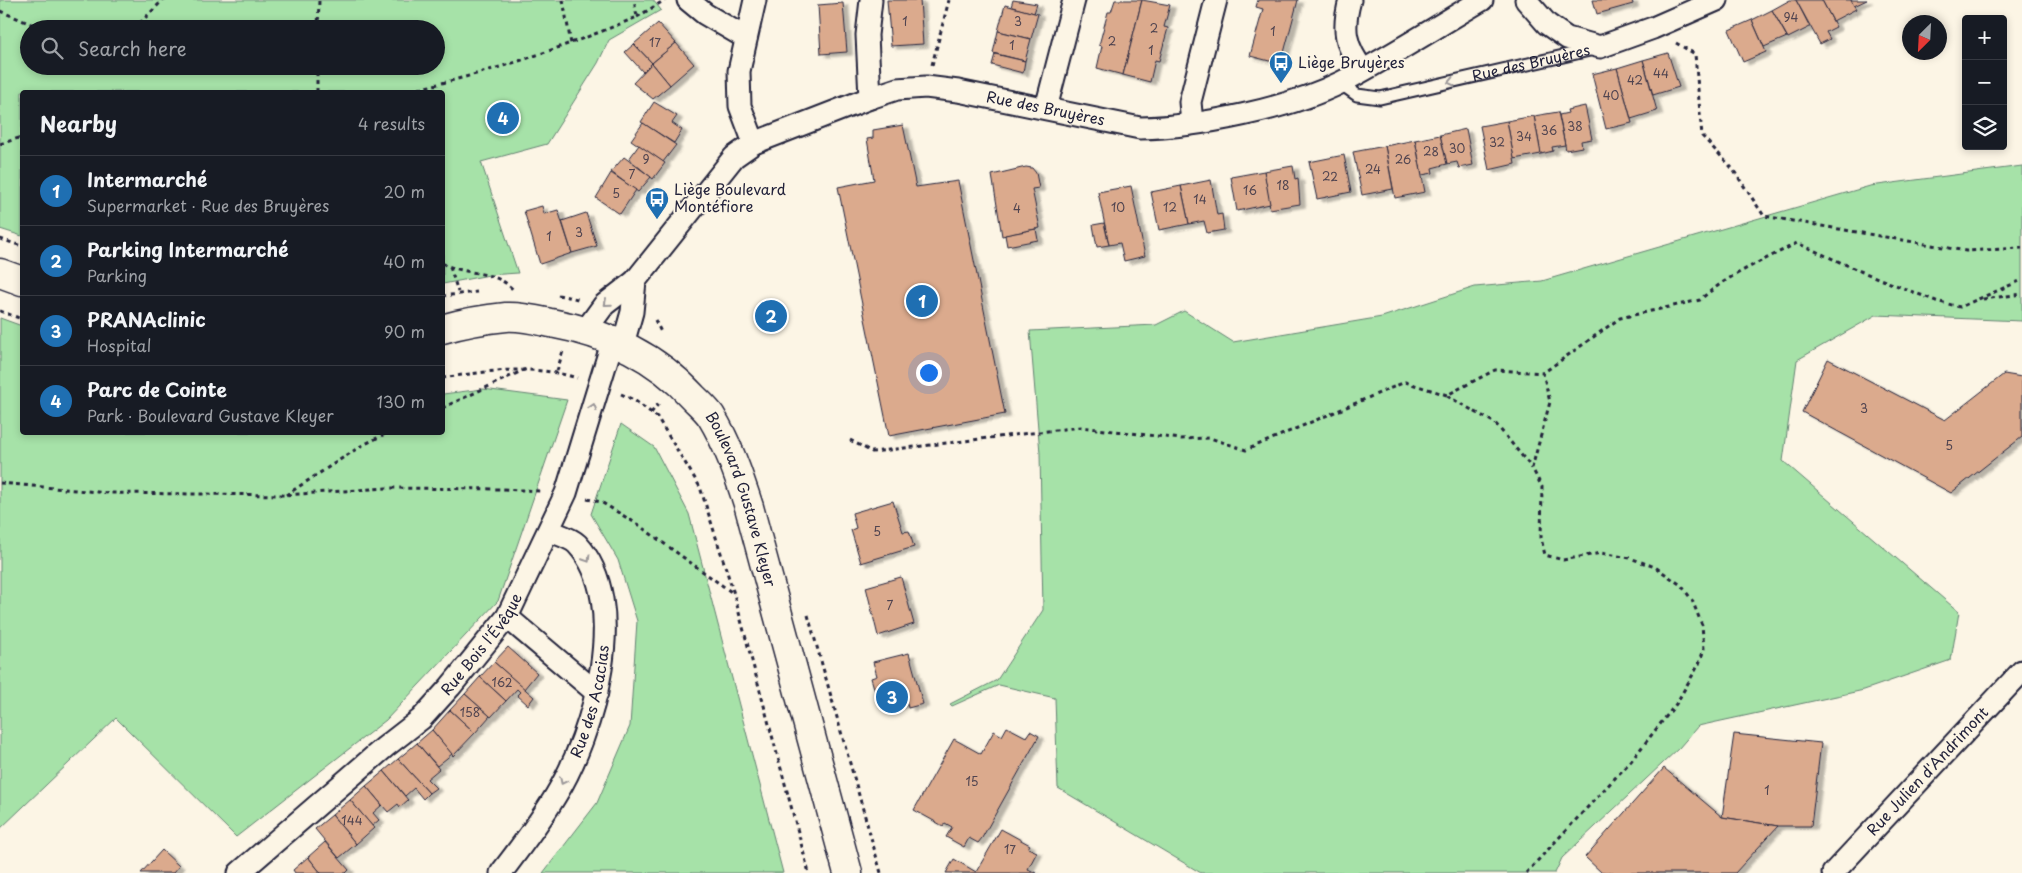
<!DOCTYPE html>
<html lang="en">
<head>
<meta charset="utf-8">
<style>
  body { margin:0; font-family:"Playpen Sans",sans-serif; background:#20242c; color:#f1f3f6 }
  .controls { position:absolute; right:15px; top:15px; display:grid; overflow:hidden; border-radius:5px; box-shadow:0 2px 8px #0003 }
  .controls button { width:45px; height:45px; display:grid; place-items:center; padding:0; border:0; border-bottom:1px solid #363941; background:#171b24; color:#f1f3f6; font:25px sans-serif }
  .compass { position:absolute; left:1902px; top:15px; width:45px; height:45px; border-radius:50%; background:#171b24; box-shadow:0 2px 8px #0003; rotate:204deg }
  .you { position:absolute; left:928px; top:372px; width:18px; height:18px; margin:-12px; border:4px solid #fff; border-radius:50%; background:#1a73e8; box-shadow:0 0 0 8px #1a73e833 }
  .badge { display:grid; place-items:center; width:32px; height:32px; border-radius:50%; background:#1f6fb2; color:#fff; font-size:16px; font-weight:700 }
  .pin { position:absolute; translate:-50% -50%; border:2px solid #fff; box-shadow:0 1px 5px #0006 }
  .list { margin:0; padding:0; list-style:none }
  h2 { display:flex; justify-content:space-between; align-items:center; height:65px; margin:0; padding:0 20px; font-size:21px }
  h2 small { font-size:16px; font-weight:400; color:#9ea1a6 }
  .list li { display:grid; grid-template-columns:32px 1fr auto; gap:15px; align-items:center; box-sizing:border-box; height:70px; padding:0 20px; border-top:1px solid #363941 }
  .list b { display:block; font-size:19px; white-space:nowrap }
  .list p { margin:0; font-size:16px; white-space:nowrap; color:#9ea1a6 }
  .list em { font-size:16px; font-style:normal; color:#9ea1a6 }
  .icon { flex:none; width:28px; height:28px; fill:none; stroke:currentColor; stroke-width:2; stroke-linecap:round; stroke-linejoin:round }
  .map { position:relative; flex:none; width:2022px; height:873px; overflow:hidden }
  .search { position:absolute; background:#171b24; box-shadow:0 2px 8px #0003; left:20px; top:20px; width:425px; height:55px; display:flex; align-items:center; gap:12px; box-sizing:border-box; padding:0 18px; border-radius:28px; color:#9ea1a6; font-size:19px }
  .panel { position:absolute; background:#171b24; box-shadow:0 2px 8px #0003; left:20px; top:90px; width:425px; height:345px; border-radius:5px }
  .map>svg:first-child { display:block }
  .green { fill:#a6e2a8; stroke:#648272; fill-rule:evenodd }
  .building { fill:#dbaa8d; stroke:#22223b; filter:url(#shadow) }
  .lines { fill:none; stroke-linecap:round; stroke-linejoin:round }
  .service-casing { stroke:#22223b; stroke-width:15 }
  .minor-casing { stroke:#22223b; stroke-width:25 }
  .tertiary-casing { stroke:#22223b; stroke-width:31 }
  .path { stroke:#22223b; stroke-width:3; stroke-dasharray:4 4; stroke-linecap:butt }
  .service { stroke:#fcf5e5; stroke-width:11 }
  .minor { stroke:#fcf5e5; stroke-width:21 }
  .tertiary { stroke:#fcf5e5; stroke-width:28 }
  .oneway { stroke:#9a9698 }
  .labels { text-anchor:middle; stroke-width:4; stroke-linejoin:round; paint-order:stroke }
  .number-label { font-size:12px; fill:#504450 }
  .poi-label { font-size:15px; fill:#22223b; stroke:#fcf5e5; text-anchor:start }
  .street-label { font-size:15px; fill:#22223b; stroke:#fcf5e5 }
</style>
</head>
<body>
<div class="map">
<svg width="2022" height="873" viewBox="0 0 2022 873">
  <defs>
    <filter id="shadow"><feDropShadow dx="5.5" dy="3" stdDeviation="1" flood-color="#0004"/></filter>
  </defs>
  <rect width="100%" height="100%" fill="#fcf5e5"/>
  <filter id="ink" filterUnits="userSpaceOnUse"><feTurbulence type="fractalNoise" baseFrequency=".02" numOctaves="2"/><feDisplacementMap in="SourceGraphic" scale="10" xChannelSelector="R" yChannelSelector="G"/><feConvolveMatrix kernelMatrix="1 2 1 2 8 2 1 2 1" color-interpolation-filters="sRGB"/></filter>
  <g filter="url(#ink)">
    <g class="green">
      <path d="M0,0H653L661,10L609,40L598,63L547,144L481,162L518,273L489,275L443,284L442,92H22V236L0,229ZM29,29H436V66H29Z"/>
      <path d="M2022,166V321L1876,315L1797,360L1783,461L1959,612L1951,660L1864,690L1698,726L1679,748L1562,858L1555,873H1201L1058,788L1055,698L999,685L952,706L950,704L997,680L1043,610L1040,453L1030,331L1156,325L1184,311L1233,342L1382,317L1475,287L1542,281L1870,186Z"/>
      <path d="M0,318L22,326V432H442L443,394L483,389L567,400L498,601L386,720L236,837L116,718L0,829Z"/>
      <path d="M621,424L654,447L689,514L783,873H543L597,803L630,726L637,621L618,560L591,514Z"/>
    </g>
    <g class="building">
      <path d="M887,0H920L923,44L891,46Z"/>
      <path d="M1013,0L1037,4L1034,13L1011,7Z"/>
      <path d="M1115,0H1142L1123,75L1097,68L1102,46L1099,45L1108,12H1111Z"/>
      <path d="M1142,0L1170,5L1164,27L1168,28L1159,61L1155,60L1150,82L1123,75Z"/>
      <path d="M1258,0H1298L1281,64L1250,56L1263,9L1256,7Z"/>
      <path d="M1593,0H1632L1633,4L1597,14Z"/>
      <path d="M1790,0H1796L1810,27L1788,38L1772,10Z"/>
      <path d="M1796,0H1822L1836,27L1826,32L1830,39L1820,44Z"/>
      <path d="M1822,0H1851L1856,9L1833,21Z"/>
      <path d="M1851,0H1867L1854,6Z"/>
      <path d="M843,3L847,52L821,54L818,5Z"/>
      <path d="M1005,5L1038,14L1031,39L998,31Z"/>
      <path d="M1772,10L1787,37L1764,47L1752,20Z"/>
      <path d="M1752,20L1766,52L1743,62L1729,30Z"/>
      <path d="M658,23L676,43L652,63L634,44Z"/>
      <path d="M998,31L1031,39L1025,61L993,53Z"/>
      <path d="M676,43L694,64L670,85L652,63Z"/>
      <path d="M634,44L652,63L643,72L625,52Z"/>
      <path d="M1668,53L1679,87L1653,95L1643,60Z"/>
      <path d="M995,54L1025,61L1023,73L992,65Z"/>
      <path d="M1643,60L1657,111L1631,119L1617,68Z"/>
      <path d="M652,63L670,85L653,99L633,83Z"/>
      <path d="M1617,68L1632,123L1606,129L1592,74Z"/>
      <path d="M654,102L677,116L672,123L682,130L674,143L641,122Z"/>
      <path d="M1585,106L1592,139L1581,141L1582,147L1566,150L1559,115L1568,113L1567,110Z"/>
      <path d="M1558,112L1565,145L1552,147L1553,151L1541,154L1534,116Z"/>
      <path d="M1534,116L1541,154L1514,159L1507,121Z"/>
      <path d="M1507,121L1515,164L1489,170L1480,126Z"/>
      <path d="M643,123L676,145L663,162L631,140Z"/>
      <path d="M903,125L916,187L958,181L1005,414L889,436L838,187L874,180L867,139L873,138V130Z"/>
      <path d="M1466,129L1473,165L1459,168L1457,162L1447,164L1440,135Z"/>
      <path d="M1440,135L1447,164L1432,168L1433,173L1422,175L1415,140Z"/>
      <path d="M1415,140L1425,192L1395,198L1385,146Z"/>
      <path d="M639,145L665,163L653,179L629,159Z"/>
      <path d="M1385,146L1393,189L1362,195L1353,152Z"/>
      <path d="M1344,155L1351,192L1317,199L1309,162Z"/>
      <path d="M624,157L651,177L638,192L611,172Z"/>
      <path d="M1293,166L1295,179L1298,178L1300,204L1270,209L1264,171Z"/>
      <path d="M1026,167L1032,168L1036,173L1039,188L1032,189L1040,228L1002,236L992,175Z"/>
      <path d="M1264,171L1270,204L1237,211L1231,177Z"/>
      <path d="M611,173L636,190L620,214L596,198Z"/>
      <path d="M1211,180L1217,215L1222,214L1224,230L1207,233L1204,221L1189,224L1181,186Z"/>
      <path d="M1131,186L1145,256L1124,261L1120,243L1109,245L1098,192Z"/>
      <path d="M1181,186L1189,224L1159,230L1151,192Z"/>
      <path d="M542,206L544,214L558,210L572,253L540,264L524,211Z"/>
      <path d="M586,213L597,246L572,253L562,221Z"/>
      <path d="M1104,223L1109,245L1097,247L1093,225Z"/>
      <path d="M1036,229L1038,240L1007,246L1005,235Z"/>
      <path d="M1828,359L1945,420L2004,374L2022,377V437L1951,493L1802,412Z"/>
      <path d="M893,501L903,532L909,531L914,547L861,563L851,530L856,528L852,513Z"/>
      <path d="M901,577L914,624L878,636L866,587Z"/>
      <path d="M508,647L537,673L524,689L494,662Z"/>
      <path d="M909,653L923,704L908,708L907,703L886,709L883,696L877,698L871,678L877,676L873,662Z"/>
      <path d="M494,662L534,697L528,705L517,695L520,692L517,689L506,701L480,677Z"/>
      <path d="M480,677L506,701L491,717L465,694Z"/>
      <path d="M465,694L490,716L475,733L450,710Z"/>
      <path d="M450,710L475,733L453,756L432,730Z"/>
      <path d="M1007,727L1026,737L1030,731L1039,736L982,838L978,843L969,838L964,847L946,837L952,827L945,823L943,826L914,810L954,739L981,754L994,731L1002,736Z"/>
      <path d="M432,730L452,754L437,766L417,743Z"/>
      <path d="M1734,734L1821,743L1811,826H1778L1722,817Z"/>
      <path d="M417,743L439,769L427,779L436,788L429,793L398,759Z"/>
      <path d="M398,759L429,793L423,799L414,788L405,796L384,771Z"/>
      <path d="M1664,768L1722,817L1778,826L1735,873H1602L1585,857Z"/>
      <path d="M384,771L408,800L400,807L398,804L388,812L366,786Z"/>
      <path d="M366,786L382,805L373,813L379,820L372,826L350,800Z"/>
      <path d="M350,800L374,828L356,844L332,815Z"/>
      <path d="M332,815L356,844L339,858L315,829Z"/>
      <path d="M1001,829L1030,845L1028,848L1037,852L1028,869L1036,873H946L954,859L976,872Z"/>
      <path d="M325,842L349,870L346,873H321L308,857Z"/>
      <path d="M162,850L179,866L173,873H141Z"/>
      <path d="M308,857L321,873H295L293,870Z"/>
    </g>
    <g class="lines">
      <g class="service-casing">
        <g id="service">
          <path id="s1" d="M1340,83L1357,95L1380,98L1594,49"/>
        </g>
      </g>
      <g class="minor-casing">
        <g id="minor">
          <path d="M688,0L705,14L746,38"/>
          <path d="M1350,0C1342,29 1345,46 1363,70"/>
          <path d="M1526,0L1547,24L1567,38L1600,47L1653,28L1717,0"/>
          <path d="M870,98L867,35L871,0"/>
          <path d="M1046,108L1074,0"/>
          <path d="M1192,123L1190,102L1216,0"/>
          <path d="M754,143L740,106L739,71L755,0"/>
          <path id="s2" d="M585,331L604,305L635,281L734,157L754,143L870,98L897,89L926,87L958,91L1140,128C1199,127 1288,109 1342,82C1390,57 1436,27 1482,0"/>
          <path d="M623,344L632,312L635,281"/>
          <path d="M507,617L597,693"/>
          <path id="s3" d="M239,873L385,747L421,719L450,687L507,617L566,493L613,340"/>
          <path id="s4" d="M501,873C520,848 540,822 556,795C593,735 632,603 577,544C571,538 557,534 550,531"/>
          <path id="s5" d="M1833,873L2022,671"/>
        </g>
      </g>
      <g class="tertiary-casing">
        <g id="tertiary">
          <path d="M0,273L22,281"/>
          <path id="s6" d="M442,329C463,323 484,319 506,317C520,316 537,320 551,323C606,333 655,355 693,397C699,403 706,409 711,416C728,444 739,476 749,507L848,873"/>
        </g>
      </g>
      <g class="path">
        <path d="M563,0L571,44"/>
        <path d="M0,11L43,29"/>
        <path d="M637,17L665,0"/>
        <path d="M134,29L163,0"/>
        <path d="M318,29L319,0"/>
        <path d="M1676,43L1695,54L1702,136L1732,168L1764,216L1966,251L2022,248"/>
        <path d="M932,65L949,0"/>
        <path d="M317,92V66"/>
        <path d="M403,92C484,75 560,49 637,17L634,0"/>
        <path d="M0,144L22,137"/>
        <path d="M0,239L22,246"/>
        <path d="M442,263C465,276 497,269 514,291"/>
        <path d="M450,267L458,292"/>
        <path d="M558,295L578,299"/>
        <path d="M442,296L477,292"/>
        <path d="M1983,299L2022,294"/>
        <path d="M0,311L22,319"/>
        <path d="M655,320L662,334"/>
        <path d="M557,371L563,351"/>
        <path d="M442,378C489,371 532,364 577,378"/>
        <path d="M621,394L634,400L657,417L700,487L734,594L809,873"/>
        <path d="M1447,396L1495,423L1532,468"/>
        <path d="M442,408L526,369"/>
        <path d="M651,413L660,402"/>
        <path d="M850,440L872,452L1081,427L1181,439L1210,438L1246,450L1405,382L1447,395L1495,370L1543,373"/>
        <path d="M0,483L108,493L285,495L386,488L502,489L541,491"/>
        <path d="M286,495L361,446L389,432"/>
        <path d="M587,499L601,502L637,524L734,594"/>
        <path d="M808,615L881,873"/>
        <path d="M1526,873L1631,761L1676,704L1699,664L1704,649L1702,625L1692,600L1681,585L1655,567L1630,558L1601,553L1563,560L1545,555L1541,538L1542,487L1532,468L1550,402L1543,373L1620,318L1700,300C1727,275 1765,260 1797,243L1860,271L1936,301L1960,307L2022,280"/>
      </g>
      <use href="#service" class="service"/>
      <use href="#minor" class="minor"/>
      <use href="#tertiary" class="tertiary"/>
    </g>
    <defs><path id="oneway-chevron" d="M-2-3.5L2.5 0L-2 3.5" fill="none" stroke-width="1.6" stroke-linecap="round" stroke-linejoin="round" transform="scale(1.25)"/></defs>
    <g class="oneway">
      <use href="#oneway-chevron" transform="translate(1451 82) rotate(167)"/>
      <use href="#oneway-chevron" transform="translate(607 303) rotate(139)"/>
      <use href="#oneway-chevron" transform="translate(593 407) rotate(-73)"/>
      <use href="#oneway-chevron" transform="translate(587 559) rotate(58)"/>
      <use href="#oneway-chevron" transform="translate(563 781) rotate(116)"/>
    </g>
  </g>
  <defs>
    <g id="bus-pin" transform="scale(1.25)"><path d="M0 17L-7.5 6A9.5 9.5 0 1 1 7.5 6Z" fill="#1f6fb2" stroke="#fcf5e5"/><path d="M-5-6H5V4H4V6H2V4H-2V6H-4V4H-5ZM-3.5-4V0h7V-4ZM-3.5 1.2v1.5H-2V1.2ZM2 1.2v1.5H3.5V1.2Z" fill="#fff"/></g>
  </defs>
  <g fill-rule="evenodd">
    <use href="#bus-pin" x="1281" y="63"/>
    <use href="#bus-pin" x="657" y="199"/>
  </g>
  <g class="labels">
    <g class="number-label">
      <text x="1791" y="22">94</text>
      <text x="905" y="26">1</text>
      <text x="1018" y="26">3</text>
      <text x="1154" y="33">2</text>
      <text x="1273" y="36">1</text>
      <text x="1112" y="46">2</text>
      <text x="655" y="47">17</text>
      <text x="1012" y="50">1</text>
      <text x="1151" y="55">1</text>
      <text x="1661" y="78">44</text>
      <text x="1635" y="85">42</text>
      <text x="1611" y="100">40</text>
      <text x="1575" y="131">38</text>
      <text x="1549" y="135">36</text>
      <text x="1524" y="141">34</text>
      <text x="1497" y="147">32</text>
      <text x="1457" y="153">30</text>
      <text x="1431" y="156">28</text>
      <text x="646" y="164">9</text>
      <text x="1403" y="164">26</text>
      <text x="1373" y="174">24</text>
      <text x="632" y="179">7</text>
      <text x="1330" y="181">22</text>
      <text x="1283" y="190">18</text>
      <text x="1250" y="195">16</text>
      <text x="616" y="198">5</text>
      <text x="1200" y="204">14</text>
      <text x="1118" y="212">10</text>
      <text x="1170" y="212">12</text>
      <text x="1017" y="213">4</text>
      <text x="579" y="237">3</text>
      <text x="549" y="241">1</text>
      <text x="1864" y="413">3</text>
      <text x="1949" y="450">5</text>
      <text x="877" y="536">5</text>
      <text x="890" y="610">7</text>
      <text x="502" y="687">162</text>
      <text x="470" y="717">158</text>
      <text x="972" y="786">15</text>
      <text x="1767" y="795">1</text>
      <text x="352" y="825">144</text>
      <text x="1010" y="854">17</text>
    </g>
    <g class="poi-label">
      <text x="1298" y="68">Liège Bruyères</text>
      <text x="674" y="195">Liège Boulevard<tspan x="674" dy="17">Montéfiore</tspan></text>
    </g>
    <g class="street-label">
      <text dy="5" stroke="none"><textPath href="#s1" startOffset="199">Rue des Bruyères</textPath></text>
      <text dy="5" stroke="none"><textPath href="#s2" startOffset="558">Rue des Bruyères</textPath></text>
      <text dy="5" stroke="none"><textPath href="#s6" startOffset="389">Boulevard Gustave Kleyer</textPath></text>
      <text dy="5" stroke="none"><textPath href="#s3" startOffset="335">Rue Bois l'Évêque</textPath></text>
      <text dy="5" stroke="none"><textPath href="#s4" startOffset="196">Rue des Acacias</textPath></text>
      <text dy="5" stroke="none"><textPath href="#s5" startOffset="139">Rue Julien d'Andrimont</textPath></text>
    </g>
  </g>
</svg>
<div class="controls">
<button>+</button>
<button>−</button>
<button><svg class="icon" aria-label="layers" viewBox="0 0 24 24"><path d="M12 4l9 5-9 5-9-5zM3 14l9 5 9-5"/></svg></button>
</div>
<svg class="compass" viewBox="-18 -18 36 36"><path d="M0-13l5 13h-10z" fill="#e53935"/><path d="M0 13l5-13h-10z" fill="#9ea1a6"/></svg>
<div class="you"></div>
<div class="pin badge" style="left:922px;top:301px">1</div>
<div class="pin badge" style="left:771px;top:316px">2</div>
<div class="pin badge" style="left:892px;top:697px">3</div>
<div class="pin badge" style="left:503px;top:118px">4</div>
<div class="search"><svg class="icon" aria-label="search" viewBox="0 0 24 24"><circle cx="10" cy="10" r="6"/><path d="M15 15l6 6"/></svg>Search here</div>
<section class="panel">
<h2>Nearby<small>4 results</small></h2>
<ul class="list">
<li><span class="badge">1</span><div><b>Intermarché</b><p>Supermarket · Rue des Bruyères</p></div><em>20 m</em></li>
<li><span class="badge">2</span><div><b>Parking Intermarché</b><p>Parking</p></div><em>40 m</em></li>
<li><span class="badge">3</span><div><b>PRANAclinic</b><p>Hospital</p></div><em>90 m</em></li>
<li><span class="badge">4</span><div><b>Parc de Cointe</b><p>Park · Boulevard Gustave Kleyer</p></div><em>130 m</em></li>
</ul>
</section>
</div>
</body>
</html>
